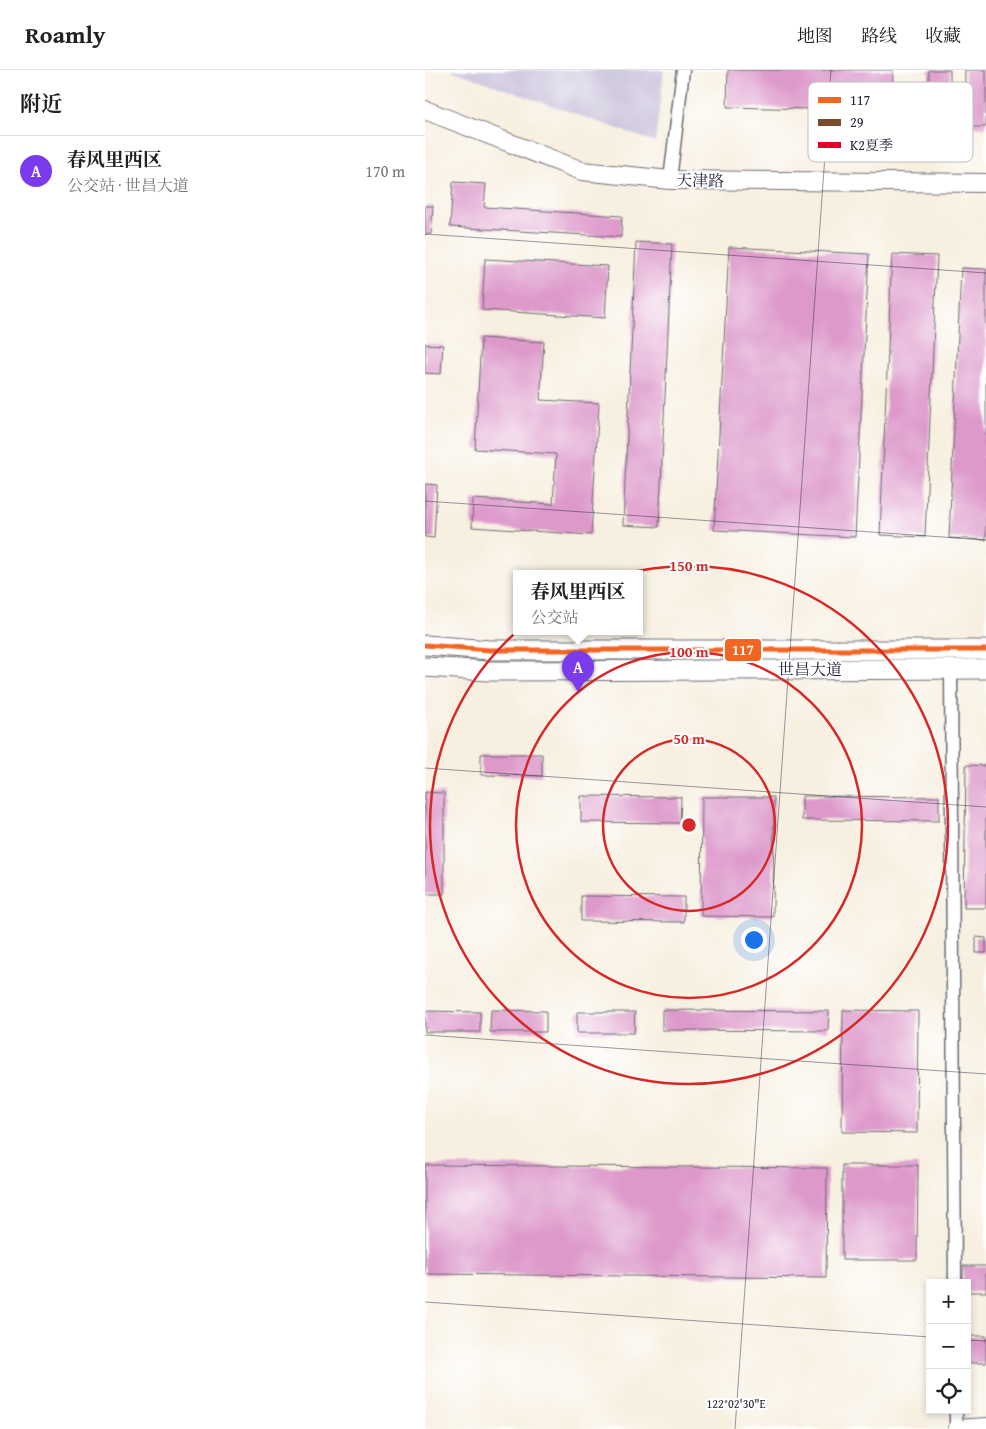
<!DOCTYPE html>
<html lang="zh">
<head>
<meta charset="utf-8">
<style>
  body { margin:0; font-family:"Gentium Book Plus","Noto Serif SC",serif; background:#f6f6f6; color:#202124 }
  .controls { position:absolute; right:15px; bottom:15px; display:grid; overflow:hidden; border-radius:0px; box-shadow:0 2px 8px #0003 }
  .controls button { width:45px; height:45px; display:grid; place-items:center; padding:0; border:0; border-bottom:1px solid #e0e0e0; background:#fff; color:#202124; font:25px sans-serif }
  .you { position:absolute; left:328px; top:869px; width:18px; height:18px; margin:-12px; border:4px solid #fff; border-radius:50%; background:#1a73e8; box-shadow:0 0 0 8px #1a73e833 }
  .badge { display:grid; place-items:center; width:32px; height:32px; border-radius:50%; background:#7c3aed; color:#fff; font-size:16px; font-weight:700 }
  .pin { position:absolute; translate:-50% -41px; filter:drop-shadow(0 1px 2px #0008) }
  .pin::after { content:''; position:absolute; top:26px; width:18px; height:15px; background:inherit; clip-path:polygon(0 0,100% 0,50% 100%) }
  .popup { position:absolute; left:88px; top:500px; width:130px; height:65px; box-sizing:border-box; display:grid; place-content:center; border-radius:0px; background:#fff; filter:drop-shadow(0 1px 4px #0005); font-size:16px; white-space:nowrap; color:#757577 }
  .popup b { font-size:19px; color:#202124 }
  .popup::after { content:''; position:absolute; left:50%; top:100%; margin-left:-10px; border:10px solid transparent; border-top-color:#fff }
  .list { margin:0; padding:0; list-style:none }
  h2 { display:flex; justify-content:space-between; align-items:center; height:65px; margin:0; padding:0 20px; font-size:21px }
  h2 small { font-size:16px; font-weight:400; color:#757577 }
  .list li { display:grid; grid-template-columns:32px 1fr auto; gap:15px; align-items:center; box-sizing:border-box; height:70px; padding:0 20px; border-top:1px solid #e0e0e0 }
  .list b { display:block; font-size:19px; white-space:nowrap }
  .list p { margin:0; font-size:16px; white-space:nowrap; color:#757577 }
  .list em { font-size:16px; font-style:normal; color:#757577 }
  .icon { flex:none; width:28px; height:28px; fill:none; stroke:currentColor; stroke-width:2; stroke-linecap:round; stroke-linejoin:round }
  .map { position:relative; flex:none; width:561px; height:1359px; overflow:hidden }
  header { display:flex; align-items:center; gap:30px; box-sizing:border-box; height:70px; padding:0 25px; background:#fff; border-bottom:1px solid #e0e0e0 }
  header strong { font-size:24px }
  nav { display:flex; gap:28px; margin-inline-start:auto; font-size:18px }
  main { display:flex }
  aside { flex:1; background:#fff }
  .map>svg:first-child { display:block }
  .industrial { fill:#c7c0d9 }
  .building { fill:#dd99ca }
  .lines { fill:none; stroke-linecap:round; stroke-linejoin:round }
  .street-casing { stroke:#6d6a74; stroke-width:15 }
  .secondary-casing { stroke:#6d6a74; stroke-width:20 }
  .primary-casing { stroke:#6d6a74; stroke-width:21 }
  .street { stroke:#fff; stroke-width:12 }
  .secondary { stroke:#fff; stroke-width:18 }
  .primary { stroke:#fff; stroke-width:19 }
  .bus-1-casing { stroke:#fff; stroke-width:9 }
  .bus-1 { stroke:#f26522; stroke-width:5 }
  .ticks { fill:none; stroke:#22223b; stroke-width:1; stroke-opacity:0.45 }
  .ring { fill:none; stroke:#d62828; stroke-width:2.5 }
  .labels { text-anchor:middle; stroke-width:4; stroke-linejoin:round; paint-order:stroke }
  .street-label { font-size:16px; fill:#22223b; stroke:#fff }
  .key { fill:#fff; stroke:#bdbdc4; stroke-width:1 }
  .key-label { font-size:14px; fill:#22223b }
  .ticks-label { font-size:12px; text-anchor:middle; fill:#22223b; stroke:#fff; stroke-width:4; stroke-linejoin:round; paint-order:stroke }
  .centre { fill:#d62828; stroke:#fff; stroke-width:2.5 }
  .ring-label { font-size:15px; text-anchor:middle; font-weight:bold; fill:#d62828; stroke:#fff; stroke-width:4; stroke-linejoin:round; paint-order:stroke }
  .line-badge { stroke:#fff; stroke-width:2 }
  .badge-label { font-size:14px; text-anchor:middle; font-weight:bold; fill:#fff }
</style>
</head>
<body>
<header>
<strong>Roamly</strong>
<nav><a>地图</a><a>路线</a><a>收藏</a></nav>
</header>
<main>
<aside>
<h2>附近<small></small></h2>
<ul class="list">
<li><span class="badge">A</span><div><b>春风里西区</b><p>公交站 · 世昌大道</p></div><em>170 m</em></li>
</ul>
</aside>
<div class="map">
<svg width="561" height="1359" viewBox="0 0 561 1359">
  <rect width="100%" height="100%" fill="#fff"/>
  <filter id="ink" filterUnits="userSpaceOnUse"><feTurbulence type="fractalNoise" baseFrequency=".02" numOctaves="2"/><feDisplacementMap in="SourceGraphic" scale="10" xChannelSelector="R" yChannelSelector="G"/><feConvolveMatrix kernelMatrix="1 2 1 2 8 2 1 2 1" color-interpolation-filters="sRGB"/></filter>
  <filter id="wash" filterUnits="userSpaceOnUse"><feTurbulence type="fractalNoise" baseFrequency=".0096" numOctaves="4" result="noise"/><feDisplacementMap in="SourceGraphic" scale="20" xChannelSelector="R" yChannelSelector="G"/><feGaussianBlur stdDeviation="1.12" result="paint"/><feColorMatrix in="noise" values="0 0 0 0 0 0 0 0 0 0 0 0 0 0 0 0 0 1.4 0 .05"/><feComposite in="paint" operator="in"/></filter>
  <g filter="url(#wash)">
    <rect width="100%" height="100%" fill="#f7efdf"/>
    <path class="industrial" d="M26,0H239L230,72Z"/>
    <g id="blocks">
      <g class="building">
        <path d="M303,0H468L467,41L302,37Z"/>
        <path d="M504,0H525V58L504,57Z"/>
        <path d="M540,0H561V57H539Z"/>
        <path d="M28,112L61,114L59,137L197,146L196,167L25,157Z"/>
        <path d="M0,136H8L6,164H0Z"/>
        <path d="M211,172L247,174L234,457L198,455Z"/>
        <path d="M304,177L444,184L430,467L289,460Z"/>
        <path d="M467,184L512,186L500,467L455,465Z"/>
        <path d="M60,189L183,196L180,248L57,240Z"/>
        <path d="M536,198L561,199V470L524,468Z"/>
        <path d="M56,268L119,272L115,330L174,333L166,465L47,457L48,429L128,434L131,384L50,379Z"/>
        <path d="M0,274L18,275L16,304L0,303Z"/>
        <path d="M0,414L12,415L9,468L0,467Z"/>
        <path d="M56,684H117V706L56,705Z"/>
        <path d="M541,695L561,696V838H539Z"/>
        <path d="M0,722L19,723V824H0Z"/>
        <path d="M156,726L256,727L255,753L156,752Z"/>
        <path d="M377,726L514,727V751L377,750Z"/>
        <path d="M277,727H349L348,847L276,846Z"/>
        <path d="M156,826L259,827V852L156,851Z"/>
        <path d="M551,867L561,868V883H551Z"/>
        <path d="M66,940L121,941V962H65Z"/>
        <path d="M237,940L404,941L403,961L237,960Z"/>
        <path d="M418,940L493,941L492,1063L417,1062Z"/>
        <path d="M0,941L55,942V962H0Z"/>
        <path d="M152,942H210L209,963H152Z"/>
        <path d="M0,1095L402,1098L401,1208L0,1204Z"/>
        <path d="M417,1095H493L492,1190H417Z"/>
        <path d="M538,1196H561V1222H542V1213H538Z"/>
        <rect x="542" y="1266" width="19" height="27"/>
      </g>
    </g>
  </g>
  <g filter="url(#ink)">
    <use href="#blocks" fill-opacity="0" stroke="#6d6a74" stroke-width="1"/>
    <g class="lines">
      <g class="street-casing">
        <g id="street">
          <path d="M245,110L258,0"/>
          <path d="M526,598L530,1213"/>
          <path d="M531,1340V1359"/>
        </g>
      </g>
      <g class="secondary-casing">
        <g id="secondary">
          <path d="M0,40L157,101L245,110L561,113"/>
          <path d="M532,1359L561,1357"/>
        </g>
      </g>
      <g class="primary-casing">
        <g id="primary">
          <path d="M0,575L65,580H561"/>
          <path d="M0,597L63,601L561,599"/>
        </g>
      </g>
      <use href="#street" class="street"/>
      <use href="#secondary" class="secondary"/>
      <use href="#primary" class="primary"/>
      <g class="bus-1-casing">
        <path id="bus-1" d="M0,575L65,580H561"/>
      </g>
      <use href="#bus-1" class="bus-1"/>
    </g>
  </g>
  <path class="ticks" d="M0,164L561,203M0,431L561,470M0,698L561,737M0,965L561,1004M0,1232L505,1267M542,1270L561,1271M310,1359L406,0"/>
  <g class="ring">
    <circle cx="264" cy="755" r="86"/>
    <circle cx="264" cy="755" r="173"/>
    <circle cx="264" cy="755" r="259"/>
  </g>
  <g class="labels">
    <g class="street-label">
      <text transform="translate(275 110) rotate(1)" y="6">天津路</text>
      <text x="385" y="605">世昌大道</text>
    </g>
  </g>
  <rect x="383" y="12" width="165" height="80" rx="8" class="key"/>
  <rect x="393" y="27" width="23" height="6" fill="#f26522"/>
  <rect x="393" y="49" width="23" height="7" fill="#7a4b2a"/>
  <rect x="393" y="72" width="23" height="6" fill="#e4002b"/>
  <g class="key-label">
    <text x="425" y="35">117</text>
    <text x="425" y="57">29</text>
    <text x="425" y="80">K2夏季</text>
  </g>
  <g class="ticks-label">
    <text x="311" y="1338">122°02'30"E</text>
  </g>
  <circle cx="264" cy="755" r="8" class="centre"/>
  <g class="ring-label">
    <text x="264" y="501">150 m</text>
    <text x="264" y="587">100 m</text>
    <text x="264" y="674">50 m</text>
  </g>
  <rect class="line-badge" x="299" y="568" width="38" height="24" rx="5" fill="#f26522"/>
  <g class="badge-label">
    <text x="318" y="585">117</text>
  </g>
</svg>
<div class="controls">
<button>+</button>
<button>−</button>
<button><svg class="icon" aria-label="locate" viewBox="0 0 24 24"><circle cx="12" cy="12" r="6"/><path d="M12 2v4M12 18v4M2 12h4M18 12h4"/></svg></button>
</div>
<div class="you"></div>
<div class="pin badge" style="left:153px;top:622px">A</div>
<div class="popup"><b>春风里西区</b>公交站</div>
</div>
</main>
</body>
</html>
